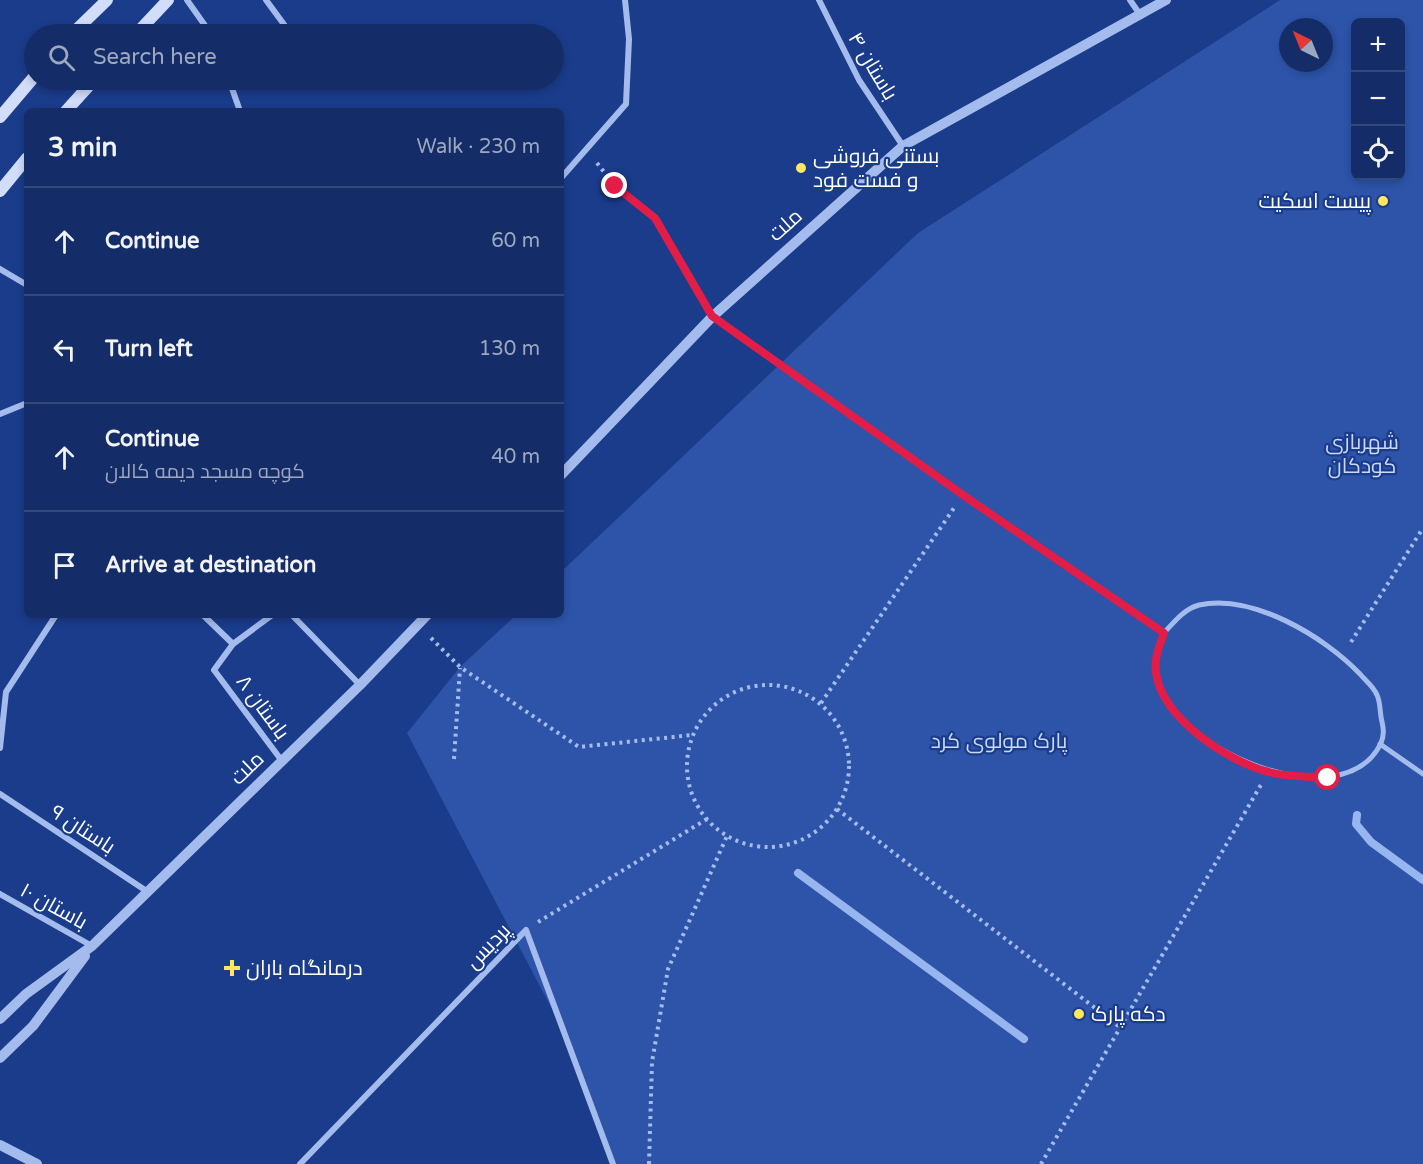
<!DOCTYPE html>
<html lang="en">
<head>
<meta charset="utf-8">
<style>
  body { margin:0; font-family:"Varela Round",Cairo,sans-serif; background:#213971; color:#f1f3f6 }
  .controls { position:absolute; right:18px; top:18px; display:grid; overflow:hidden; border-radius:9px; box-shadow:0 3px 9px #0003 }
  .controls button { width:54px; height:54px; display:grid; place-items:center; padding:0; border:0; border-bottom:2px solid #33497c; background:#142d68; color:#f1f3f6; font:30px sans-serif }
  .compass { position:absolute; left:1279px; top:18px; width:54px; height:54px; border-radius:50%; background:#142d68; box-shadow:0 3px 9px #0003; rotate:317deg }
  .stop { position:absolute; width:18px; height:18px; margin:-14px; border:4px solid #e11d48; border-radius:50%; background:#fff }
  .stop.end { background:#e11d48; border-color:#fff; box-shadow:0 2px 6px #0008 }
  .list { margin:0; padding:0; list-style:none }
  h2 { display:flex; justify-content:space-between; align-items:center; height:78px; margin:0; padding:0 24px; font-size:26px }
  h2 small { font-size:20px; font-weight:400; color:#9da8c0 }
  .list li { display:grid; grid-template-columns:39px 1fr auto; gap:18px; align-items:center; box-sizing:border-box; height:108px; padding:0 24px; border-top:2px solid #33497c }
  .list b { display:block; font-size:22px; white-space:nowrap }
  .list p { margin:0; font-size:20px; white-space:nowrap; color:#9da8c0 }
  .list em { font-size:20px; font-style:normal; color:#9da8c0 }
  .icon { flex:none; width:33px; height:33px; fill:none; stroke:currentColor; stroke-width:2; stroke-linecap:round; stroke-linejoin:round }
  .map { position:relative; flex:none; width:1423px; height:1164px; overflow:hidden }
  .search { position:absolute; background:#142d68; box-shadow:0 3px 9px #0003; left:24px; top:24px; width:540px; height:66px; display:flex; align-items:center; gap:15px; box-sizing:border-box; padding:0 21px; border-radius:33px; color:#9da8c0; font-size:22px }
  .panel { position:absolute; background:#142d68; box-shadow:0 3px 9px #0003; left:24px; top:108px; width:540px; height:510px; border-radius:9px }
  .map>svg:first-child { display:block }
  .green { fill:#2d54a9; fill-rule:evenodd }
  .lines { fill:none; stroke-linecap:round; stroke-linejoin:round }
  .stream { stroke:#97b5ef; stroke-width:8 }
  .path { stroke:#a4bced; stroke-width:4; stroke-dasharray:3 4.5; stroke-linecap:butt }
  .pedestrian { stroke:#a4bced; stroke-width:5 }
  .minor { stroke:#a4bced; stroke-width:6 }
  .tertiary { stroke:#a4bced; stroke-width:10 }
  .secondary { stroke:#d1ddf9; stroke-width:12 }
  .route { stroke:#e11d48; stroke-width:8 }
  .poi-dot { fill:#ffe660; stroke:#1a3c8b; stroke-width:2 }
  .labels { text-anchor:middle; stroke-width:4.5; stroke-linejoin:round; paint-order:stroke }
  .street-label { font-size:21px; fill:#fff; stroke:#1a3c8b }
  .poi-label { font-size:21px; fill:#fff; stroke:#1a3c8b; text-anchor:start }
  .park-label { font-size:21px; fill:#cad9fa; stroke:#1a3c8b }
</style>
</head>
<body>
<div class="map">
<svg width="1423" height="1164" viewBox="0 0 1423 1164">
  <rect width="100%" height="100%" fill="#1a3c8b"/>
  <path class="green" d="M1280,0H1423V1164H616L566,1036L407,733L460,667L516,615H561V572L918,233ZM1356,22H1400V176H1356ZM1288,27H1324V63H1288Z"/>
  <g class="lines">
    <g class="stream">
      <path d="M1357,815L1356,824L1371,842L1423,880"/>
      <path d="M798,873L1024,1039"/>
    </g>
    <g class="path">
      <path d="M597,163L615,186L655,218L703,300"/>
      <path d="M431,638L460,667L579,747L692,735"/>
      <path d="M1351,642L1423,528"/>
      <circle cx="768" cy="766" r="81"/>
      <path d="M821,703L954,508"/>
      <path d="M454,759L460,668"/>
      <path d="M837,809L1121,1028"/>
      <path d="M538,922L707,819"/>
      <path d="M649,1164L652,1062L668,969L727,836"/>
      <path d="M1041,1164L1262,783"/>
    </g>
    <g class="pedestrian">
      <path d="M712,317L962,495L1164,633C1159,647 1155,658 1156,672C1164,748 1343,823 1381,743C1385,734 1383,726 1381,717C1380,710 1380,701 1377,695C1374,687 1365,680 1360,674C1325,637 1252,593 1199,605C1184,609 1174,622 1164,633"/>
      <path d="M1380,744L1423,774"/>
    </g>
    <g class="minor">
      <path d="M187,0L211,34"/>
      <path d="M266,0L291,34"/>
      <path d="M819,0L859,80L903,146"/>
      <path d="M1130,0L1141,16"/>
      <path d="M229,80L240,111"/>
      <path d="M561,178L626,104L629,39L625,0"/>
      <path d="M0,269L27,285"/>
      <path d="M0,414L27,403"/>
      <path d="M203,615L233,644"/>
      <path d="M272,615L233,644L214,670L282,761"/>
      <path d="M292,615L360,685"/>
      <path d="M0,748L6,692L56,615"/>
      <path d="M0,794L148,892"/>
      <path d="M0,894L92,946"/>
      <path d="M300,1164L526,930L613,1164"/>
    </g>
    <g class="tertiary">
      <path d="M561,475L712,317L903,146L1166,0"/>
      <path d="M0,1019L26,994L92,946L360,685L427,615"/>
      <path d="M0,1058L33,1026L85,956"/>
      <path d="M0,1145L37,1164"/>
    </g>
    <g class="secondary">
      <path d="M72,34L107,0"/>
      <path d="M136,34L168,0"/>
      <path d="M66,111L94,80"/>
      <path d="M0,117L34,77"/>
      <path d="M0,191L27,158"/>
    </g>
  </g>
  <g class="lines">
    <path class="route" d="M615,186L655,218L712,316L963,495L1164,633C1159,647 1154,658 1156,673C1162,718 1228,762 1269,772C1287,777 1309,776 1328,778"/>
  </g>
  <g class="poi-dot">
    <circle cx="801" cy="168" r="6"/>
    <circle cx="1383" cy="201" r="6"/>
    <path d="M229 959h6v6h6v6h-6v6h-6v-6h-6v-6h6z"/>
    <circle cx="1079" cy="1014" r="6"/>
  </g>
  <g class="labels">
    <g class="street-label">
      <text transform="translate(873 66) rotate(59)" y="7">باستان ۴</text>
      <text transform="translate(785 225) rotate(-42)" y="7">ملت</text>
      <text transform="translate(263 707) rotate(54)" y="7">باستان ۸</text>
      <text transform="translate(247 768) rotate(-44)" y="7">ملت</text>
      <text transform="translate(83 829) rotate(33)" y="7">باستان ۹</text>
      <text transform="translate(54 906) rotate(29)" y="7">باستان ۱۰</text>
      <text transform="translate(488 946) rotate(-46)" y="7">پردیس</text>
    </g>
    <g class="poi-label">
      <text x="813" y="163">بستنی فروشی<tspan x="813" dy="24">و فست فود</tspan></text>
      <text x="1371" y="208" text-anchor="end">پیست اسکیت</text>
      <text x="246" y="975">درمانگاه باران</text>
      <text x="1091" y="1021">دکه پارک</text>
    </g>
    <g class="park-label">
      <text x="1362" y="449">شهربازی<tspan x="1362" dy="24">کودکان</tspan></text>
      <text x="999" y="748">پارک مولوی کرد</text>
    </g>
  </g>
</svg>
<div class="controls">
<button>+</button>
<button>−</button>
<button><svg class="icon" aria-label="locate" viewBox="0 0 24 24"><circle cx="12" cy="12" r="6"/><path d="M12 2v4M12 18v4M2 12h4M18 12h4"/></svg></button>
</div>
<svg class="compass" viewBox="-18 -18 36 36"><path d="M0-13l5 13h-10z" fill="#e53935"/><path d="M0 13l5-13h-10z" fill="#9da8c0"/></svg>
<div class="stop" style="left:1328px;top:778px"></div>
<div class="stop end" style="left:615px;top:186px"></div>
<div class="search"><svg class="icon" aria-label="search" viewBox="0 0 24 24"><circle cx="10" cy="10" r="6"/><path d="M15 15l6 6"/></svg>Search here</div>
<section class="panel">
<h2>3 min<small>Walk · 230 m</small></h2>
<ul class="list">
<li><svg class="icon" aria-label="ahead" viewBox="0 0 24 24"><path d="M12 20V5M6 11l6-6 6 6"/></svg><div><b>Continue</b></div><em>60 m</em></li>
<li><svg class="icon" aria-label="left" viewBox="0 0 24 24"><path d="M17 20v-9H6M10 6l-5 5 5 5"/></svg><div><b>Turn left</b></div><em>130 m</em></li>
<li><svg class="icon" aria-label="ahead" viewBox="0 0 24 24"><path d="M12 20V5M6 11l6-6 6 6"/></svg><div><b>Continue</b><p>کوچه مسجد دیمه کالان</p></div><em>40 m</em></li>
<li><svg class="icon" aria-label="arrive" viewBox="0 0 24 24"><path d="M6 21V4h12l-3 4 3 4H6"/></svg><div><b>Arrive at destination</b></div></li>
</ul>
</section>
</div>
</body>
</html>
